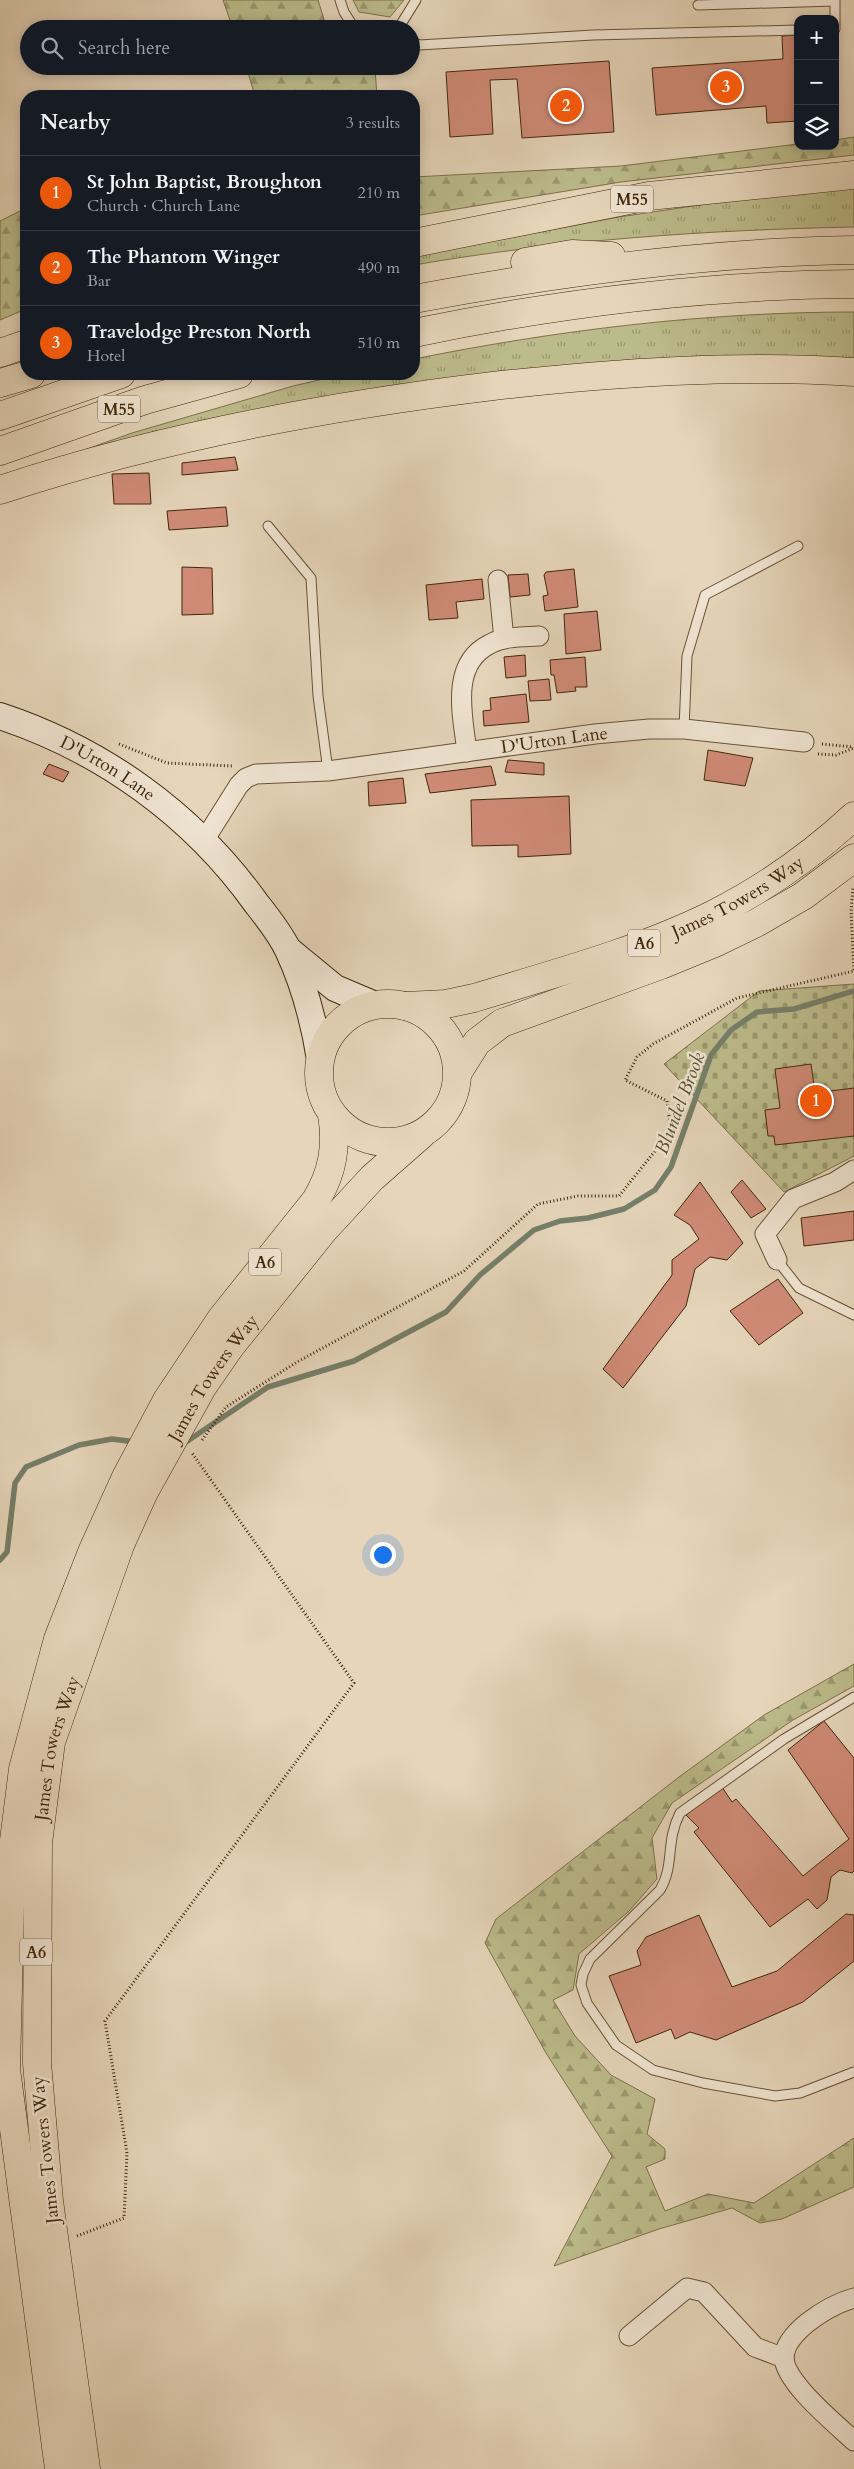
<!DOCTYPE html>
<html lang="en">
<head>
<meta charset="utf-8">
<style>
  body { margin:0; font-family:Cardo,serif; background:#20242c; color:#f1f3f6 }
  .controls { position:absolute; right:15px; top:15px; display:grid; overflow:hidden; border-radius:10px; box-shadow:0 2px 12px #0003 }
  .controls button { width:45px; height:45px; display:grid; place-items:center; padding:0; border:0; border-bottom:1px solid #363941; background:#171b24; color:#f1f3f6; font:25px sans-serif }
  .you { position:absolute; left:382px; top:1554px; width:18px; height:18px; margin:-12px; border:4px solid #fff; border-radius:50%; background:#1a73e8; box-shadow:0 0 0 8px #1a73e833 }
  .badge { display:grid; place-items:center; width:32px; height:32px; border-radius:50%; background:#ea580c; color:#fff; font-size:16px; font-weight:700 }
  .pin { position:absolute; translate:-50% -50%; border:2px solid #fff; box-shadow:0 1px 5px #0006 }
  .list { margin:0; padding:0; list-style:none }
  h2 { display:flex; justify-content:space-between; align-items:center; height:65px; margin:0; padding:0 20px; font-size:21px }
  h2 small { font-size:16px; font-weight:400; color:#9ea1a6 }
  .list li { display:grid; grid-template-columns:32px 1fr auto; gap:15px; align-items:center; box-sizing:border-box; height:75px; padding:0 20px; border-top:1px solid #363941 }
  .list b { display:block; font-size:19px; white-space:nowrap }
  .list p { margin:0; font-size:16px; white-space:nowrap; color:#9ea1a6 }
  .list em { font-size:16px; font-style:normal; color:#9ea1a6 }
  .icon { flex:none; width:28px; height:28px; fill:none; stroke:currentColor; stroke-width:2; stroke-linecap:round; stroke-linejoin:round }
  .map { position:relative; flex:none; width:854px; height:2469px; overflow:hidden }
  .search { position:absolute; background:#171b24; box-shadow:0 2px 12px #0003; left:20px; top:20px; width:400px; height:55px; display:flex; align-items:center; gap:12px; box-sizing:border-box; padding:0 18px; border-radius:28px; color:#9ea1a6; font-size:19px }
  .panel { position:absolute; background:#171b24; box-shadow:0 2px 12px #0003; left:20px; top:90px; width:400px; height:290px; border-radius:20px }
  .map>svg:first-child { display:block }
  .grass { fill:url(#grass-tufts); stroke:#7e714a }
  .forest { fill:url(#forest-firs); stroke:#7e714a }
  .cemetery { fill:url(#cemetery-stones); stroke:#7e714a }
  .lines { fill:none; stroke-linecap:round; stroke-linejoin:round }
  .stream { stroke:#757f6a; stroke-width:5.5 }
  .building { fill:#d08b77; stroke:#412709 }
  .lane-casing { stroke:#6a5235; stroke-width:11 }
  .street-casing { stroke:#6a5235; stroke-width:21 }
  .secondary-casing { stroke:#412709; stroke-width:28 }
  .primary-casing { stroke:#412709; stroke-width:29 }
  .highway-casing { stroke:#412709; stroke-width:29 }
  .path { stroke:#412709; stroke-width:3; stroke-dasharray:1 2.5; stroke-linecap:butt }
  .lane { stroke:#efe4d2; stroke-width:9 }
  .street { stroke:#efe4d2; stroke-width:19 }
  .secondary { stroke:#efe4d2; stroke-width:26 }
  .primary { stroke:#e6d5ba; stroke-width:28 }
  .highway { stroke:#e6d5ba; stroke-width:28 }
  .labels { text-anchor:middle; stroke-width:5; stroke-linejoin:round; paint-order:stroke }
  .shield { fill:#efe4d2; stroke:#756045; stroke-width:1 }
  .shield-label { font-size:16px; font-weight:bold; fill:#412709 }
  .street-label { font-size:18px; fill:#412709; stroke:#efe4d2 }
  .water-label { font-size:19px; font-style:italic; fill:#564c32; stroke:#efe4d2 }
</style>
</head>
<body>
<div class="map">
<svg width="854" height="2469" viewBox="0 0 854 2469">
  <defs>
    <pattern id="grass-tufts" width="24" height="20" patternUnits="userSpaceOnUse" patternTransform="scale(1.25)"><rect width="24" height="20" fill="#bcbb8b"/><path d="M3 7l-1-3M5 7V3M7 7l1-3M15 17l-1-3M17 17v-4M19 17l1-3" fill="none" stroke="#9a9870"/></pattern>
    <pattern id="forest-firs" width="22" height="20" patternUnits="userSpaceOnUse" patternTransform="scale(1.25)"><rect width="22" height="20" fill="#bcbb8b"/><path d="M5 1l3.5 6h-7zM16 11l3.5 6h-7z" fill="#9a9870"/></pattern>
    <pattern id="cemetery-stones" width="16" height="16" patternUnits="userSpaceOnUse" patternTransform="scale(1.25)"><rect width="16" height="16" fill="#bcbb8b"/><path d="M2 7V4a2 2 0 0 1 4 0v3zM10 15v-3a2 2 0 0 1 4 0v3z" fill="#9a9870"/></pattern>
  </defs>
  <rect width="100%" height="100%" fill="#e6d5ba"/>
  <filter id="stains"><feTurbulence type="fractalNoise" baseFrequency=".004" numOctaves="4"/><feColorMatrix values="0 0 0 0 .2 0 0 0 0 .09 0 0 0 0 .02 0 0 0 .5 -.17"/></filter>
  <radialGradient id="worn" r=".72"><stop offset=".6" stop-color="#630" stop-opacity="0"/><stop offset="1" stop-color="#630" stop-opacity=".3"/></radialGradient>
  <g class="grass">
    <path d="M854,188V227C706,230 559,240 414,265V256L619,217L720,202Z"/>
    <path d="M854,312V363L763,360L53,461L132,433L293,386L345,374H414V359C558,330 707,312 854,312Z"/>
  </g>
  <g class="forest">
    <path d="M223,0H318L327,29H233Z"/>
    <path d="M353,0H404L390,17L359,12Z"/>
    <path d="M246,66H377L375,69L377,96H255Z"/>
    <path d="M854,137V155L621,182L414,216V177L621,166L798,144V146H835V140Z"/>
    <path d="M26,208V309L0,320V221Z"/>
    <path d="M854,1664V1686L793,1720L672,1803L652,1838L657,1879L629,1911L579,1954L573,1990L553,2000L575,2036L611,2075L655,2099L647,2134L665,2149V2159L646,2167L665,2211L708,2194L754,2203L854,2138V2187L782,2219L760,2223L732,2208L659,2229L554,2266L612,2156L546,2053L485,1943L496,1919L679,1777L764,1715Z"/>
  </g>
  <path class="cemetery" d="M854,984V1156L784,1192L664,1064L759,991Z"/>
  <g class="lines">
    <g class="stream">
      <path d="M180,1446L268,1387L354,1361L446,1312L480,1275L534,1230L560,1221L588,1218L624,1209L655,1190L671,1167L711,1055L731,1030L757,1012L794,1009L854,991"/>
      <path d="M0,1560L7,1552L15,1483L26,1467L79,1445L112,1439L136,1442"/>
    </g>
  </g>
  <g class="building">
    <path d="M798,35V121L767,123L766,106L656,115L652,68L783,59L782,36Z"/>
    <path d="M609,61L614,132L522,138L517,79L490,80L493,134L450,137L446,72Z"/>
    <path d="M835,78L838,118H835Z"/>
    <path d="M235,457L238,470L182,475V463Z"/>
    <path d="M149,473L151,504H114L112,474Z"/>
    <path d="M226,507L228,526L169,530L167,511Z"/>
    <path d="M182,567L212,568L213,614L182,615Z"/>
    <path d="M574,569L578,607L545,611L543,596L548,595L544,575L546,572Z"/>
    <path d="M528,574L530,595L510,597L508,575Z"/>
    <path d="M482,579L484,599L456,602L458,618L429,620L426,585Z"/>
    <path d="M597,611L601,650L566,654L564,614Z"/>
    <path d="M525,655L526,676L506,678L504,657Z"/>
    <path d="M585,657L587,687H575L576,691L557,693L554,675H551L550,660Z"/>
    <path d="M549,679L551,700L530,701L528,681Z"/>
    <path d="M526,694L529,722L484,726L483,711L491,710L490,698Z"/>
    <path d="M708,750L753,758L745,786L704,780Z"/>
    <path d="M508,760L544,763V775L505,772Z"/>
    <path d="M49,764L69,772L63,782L43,774Z"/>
    <path d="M491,766L496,785L430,793L425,774Z"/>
    <path d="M403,778L406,803L369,806L368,782Z"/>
    <path d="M569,796L571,854L518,857V845L472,846L471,800Z"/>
    <path d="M811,1064L815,1093L854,1088V1136L775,1145L774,1136H768L765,1110L780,1108L775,1069Z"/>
    <path d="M742,1180L766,1209L751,1218L731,1192Z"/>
    <path d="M700,1182L743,1243L727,1260L710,1257L695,1269L686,1306L623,1388L603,1369L672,1275V1260L699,1239L690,1225L674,1215Z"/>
    <path d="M854,1211V1240L804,1246L801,1218Z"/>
    <path d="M778,1279L803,1313L759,1345L730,1311Z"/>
    <path d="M824,1721L854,1758V1871L852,1873L840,1870L831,1877L827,1900L817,1909L808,1899L770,1927L694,1832L699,1828L686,1815L722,1787L732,1802L736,1799L803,1876L849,1839L788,1750Z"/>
    <path d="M846,1914L854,1915V1961L803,2002L716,2040L690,2032L675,2039L671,2029L636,2043L609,1976L641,1965L637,1951L646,1937L699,1915L732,1987L777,1971Z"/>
  </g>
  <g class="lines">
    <g class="lane-casing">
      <g id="lane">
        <path d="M340,0L344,12L353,26L364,29"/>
        <path d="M698,5L835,1V29"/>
        <path d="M398,29L416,0"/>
        <path d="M411,41L419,45L593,35L798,30"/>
        <path d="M268,526L311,578L318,696L328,771"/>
        <path d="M684,729L687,656L705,595L798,546"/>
        <path d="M777,1260L799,1288L854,1315"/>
        <path d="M854,1697L784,1739L680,1813C665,1842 675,1865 660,1890L590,1959L583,1974L581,1985L587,2003L616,2045L653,2070L703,2083L775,2096L800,2093L854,2072"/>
      </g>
    </g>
    <g class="street-casing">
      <g id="street">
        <path d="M498,580L504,639"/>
        <path d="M467,752C463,717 449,664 490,644C504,636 524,637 539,636"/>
        <path id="s1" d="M205,839L239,785L246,778L256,774L328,771L595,734L649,729H684L804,742"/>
        <path d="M777,1260L765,1234L793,1199L835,1182L854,1170"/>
        <path d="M854,2298C836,2303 821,2312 807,2323C796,2332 785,2343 784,2357C784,2382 836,2424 854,2441"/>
        <path d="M629,2336L687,2288L704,2292L755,2347L784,2358"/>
      </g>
    </g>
    <g class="secondary-casing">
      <g id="secondary">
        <path id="s2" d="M0,716C103,750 193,815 256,903C267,917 280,933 288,950C304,984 314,1022 320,1059"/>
        <path d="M290,951L335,988L375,1005"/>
      </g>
    </g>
    <g class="primary-casing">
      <g id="primary">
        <circle cx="388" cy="1073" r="69"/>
        <path id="s3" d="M406,1006L446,1004L474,998C553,974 640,951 714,914C765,888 812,855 854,816"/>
        <path d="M458,1072L477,1042L502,1023L661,965L717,942L758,922L803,896L854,858"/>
        <path d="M59,2469L6,2069L11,1864L23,1769L58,1639L92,1552L126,1477L167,1400L221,1319L316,1200C333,1172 337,1146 332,1114"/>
        <path id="s4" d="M86,2469L49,2201L37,2063L38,1843L51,1742L120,1545L144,1492L203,1386L230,1347L324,1230L372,1178L421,1135"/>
      </g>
    </g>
    <g class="highway-casing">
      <g id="highway">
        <path d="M414,243L649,196L854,175"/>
        <path d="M525,262L572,254L611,256"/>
        <path d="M414,299C559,272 706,252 854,250"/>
        <path d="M414,333C558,303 706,285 854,284"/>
        <path d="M0,353L26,344"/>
        <path d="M0,383L31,374"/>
        <path d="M0,416L121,374"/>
        <path d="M0,451L145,400L239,374"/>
        <path d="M0,490C160,437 326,406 493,386C612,373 734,364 854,372"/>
      </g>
    </g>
    <g class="path">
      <path d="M119,744L167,763L232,766"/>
      <path d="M822,744L853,747"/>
      <path d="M818,754L836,755L854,748"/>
      <path d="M202,1440L226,1407L297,1362L464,1271L538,1204L578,1196H619L671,1131L667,1101L625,1080L637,1057L653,1044L737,998L854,971L851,912L853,887"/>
      <path d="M77,2236L124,2218L127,2153L105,2021L354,1683L192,1453"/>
    </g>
    <use href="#lane" class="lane"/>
    <use href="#street" class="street"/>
    <use href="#secondary" class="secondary"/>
    <use href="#primary" class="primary"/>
    <use href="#highway" class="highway"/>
  </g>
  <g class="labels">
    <g class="shield">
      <rect x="611" y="185.5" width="42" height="27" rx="4"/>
      <rect x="98" y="395.5" width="42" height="27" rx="4"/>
      <rect x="628" y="929.5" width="32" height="27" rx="4"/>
      <rect x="249" y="1248.5" width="32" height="27" rx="4"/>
      <rect x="20" y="1938.5" width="32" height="27" rx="4"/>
    </g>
    <g class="shield-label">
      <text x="632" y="205">M55</text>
      <text x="119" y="415">M55</text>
      <text x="644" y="949">A6</text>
      <text x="265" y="1268">A6</text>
      <text x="36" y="1958">A6</text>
    </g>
    <g class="street-label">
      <text dy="6" stroke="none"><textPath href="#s1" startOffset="385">D'Urton Lane</textPath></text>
      <text dy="6" stroke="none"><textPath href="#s2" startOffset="120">D'Urton Lane</textPath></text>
      <text dy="6" stroke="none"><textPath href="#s3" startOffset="352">James Towers Way</textPath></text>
      <text dy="6" stroke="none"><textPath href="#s4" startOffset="1131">James Towers Way</textPath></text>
      <text dy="6" stroke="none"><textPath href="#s4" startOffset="726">James Towers Way</textPath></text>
      <text transform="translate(45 2150) rotate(-96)" y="6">James Towers Way</text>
    </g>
    <g class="water-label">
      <text transform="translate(679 1103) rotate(-69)" y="7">Blundel Brook</text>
    </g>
  </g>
  <rect width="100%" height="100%" filter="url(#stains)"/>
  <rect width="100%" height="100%" fill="url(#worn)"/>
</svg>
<div class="controls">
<button>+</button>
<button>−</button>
<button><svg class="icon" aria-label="layers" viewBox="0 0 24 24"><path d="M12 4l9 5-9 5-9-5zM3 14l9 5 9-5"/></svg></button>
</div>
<div class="you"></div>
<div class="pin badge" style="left:816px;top:1101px">1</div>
<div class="pin badge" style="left:566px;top:106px">2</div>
<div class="pin badge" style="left:726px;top:87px">3</div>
<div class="search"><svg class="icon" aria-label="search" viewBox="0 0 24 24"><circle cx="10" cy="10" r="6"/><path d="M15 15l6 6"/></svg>Search here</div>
<section class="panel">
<h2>Nearby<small>3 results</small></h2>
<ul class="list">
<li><span class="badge">1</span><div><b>St John Baptist, Broughton</b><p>Church · Church Lane</p></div><em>210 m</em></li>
<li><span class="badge">2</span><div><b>The Phantom Winger</b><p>Bar</p></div><em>490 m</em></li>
<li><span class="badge">3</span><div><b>Travelodge Preston North</b><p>Hotel</p></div><em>510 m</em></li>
</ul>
</section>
</div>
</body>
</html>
